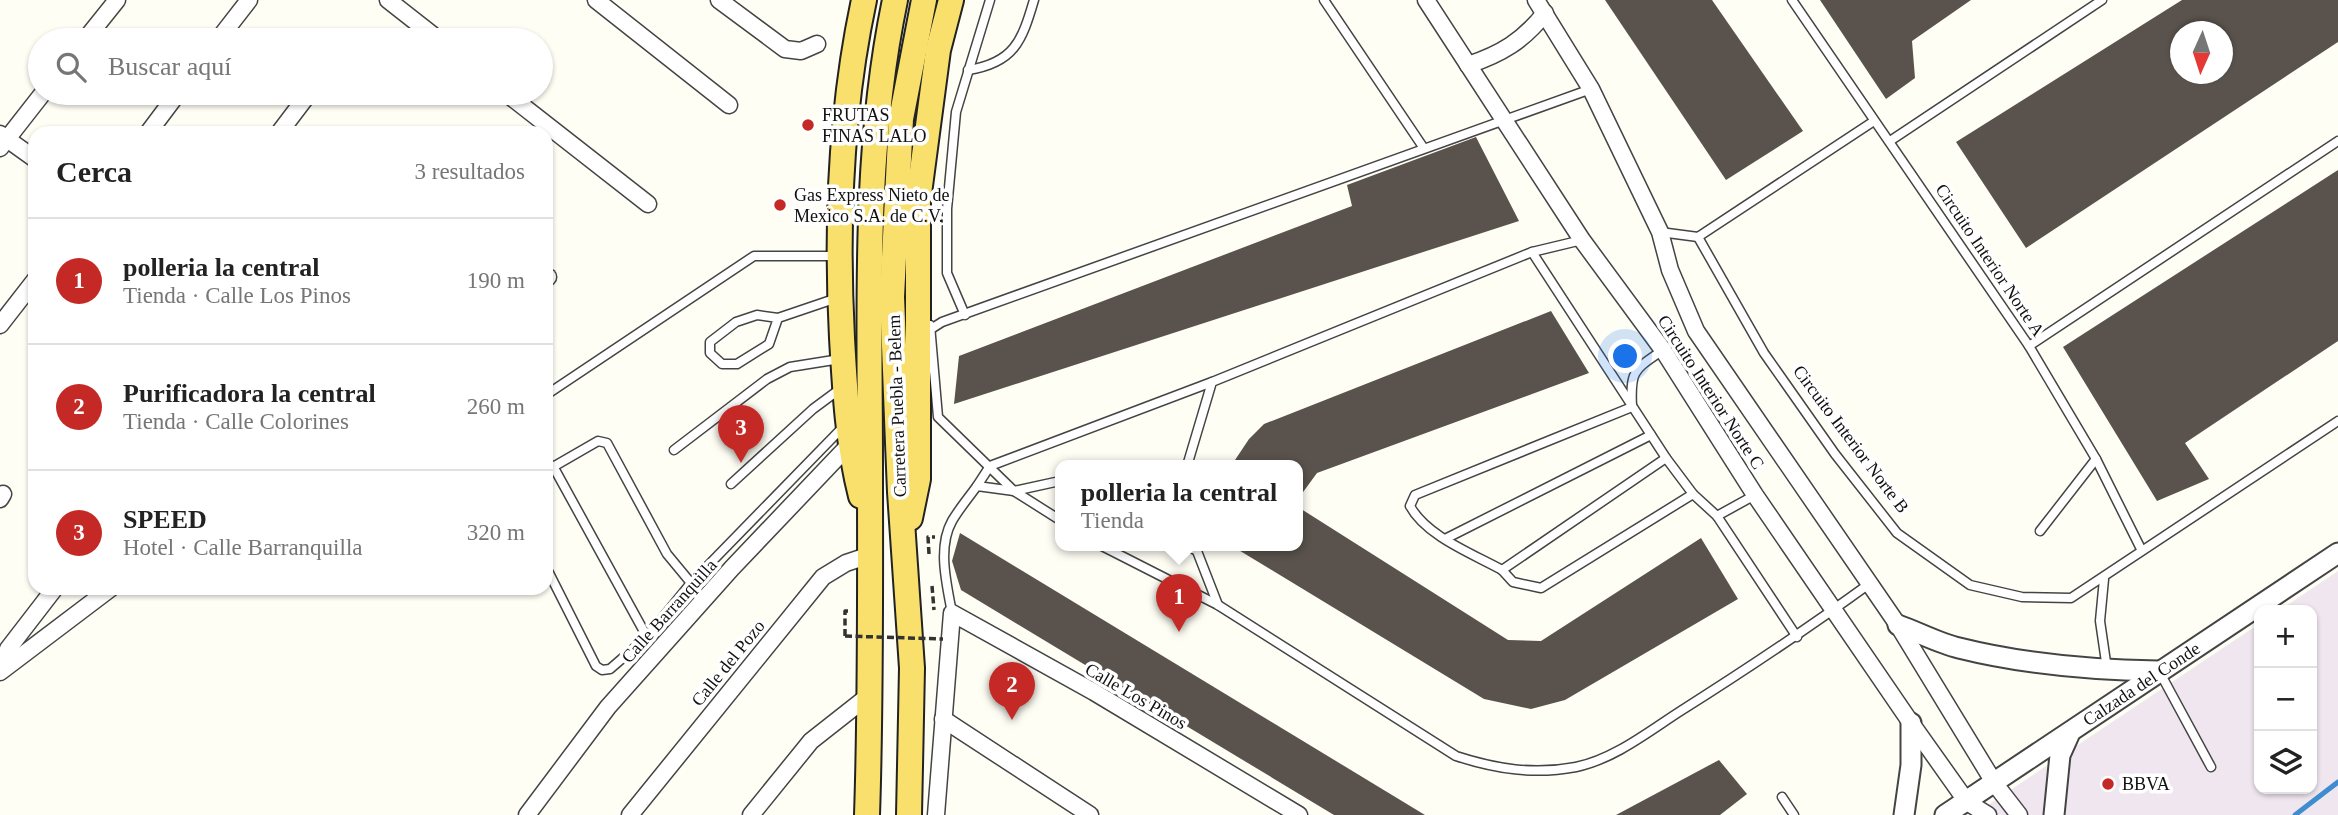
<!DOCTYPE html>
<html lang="es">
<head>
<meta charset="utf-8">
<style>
  body { margin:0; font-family:"Times New Roman",serif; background:#f6f6f6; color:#222 }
  .controls { position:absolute; right:21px; bottom:21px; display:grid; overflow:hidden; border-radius:14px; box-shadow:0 2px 5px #0004 }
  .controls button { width:63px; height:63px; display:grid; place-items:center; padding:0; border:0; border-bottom:2px solid #e0e0e0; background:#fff; color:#222; font:35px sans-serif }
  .compass { position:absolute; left:2170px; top:21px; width:63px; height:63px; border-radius:50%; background:#fff; box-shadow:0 2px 5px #0004; rotate:183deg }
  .you { position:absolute; left:1626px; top:357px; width:24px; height:24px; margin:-18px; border:5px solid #fff; border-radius:50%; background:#1a73e8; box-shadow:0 0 0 10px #1a73e833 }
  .badge { display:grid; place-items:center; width:46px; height:46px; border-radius:50%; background:#c42926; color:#fff; font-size:23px; font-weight:700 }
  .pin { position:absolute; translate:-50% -58px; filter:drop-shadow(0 2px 4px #0008) }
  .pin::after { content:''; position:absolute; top:37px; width:24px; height:21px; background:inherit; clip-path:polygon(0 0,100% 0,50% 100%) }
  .popup { position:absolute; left:1055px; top:460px; width:248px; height:91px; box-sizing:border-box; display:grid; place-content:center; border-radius:14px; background:#fff; filter:drop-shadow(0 2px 5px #0005); font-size:23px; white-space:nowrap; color:#767676 }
  .popup b { font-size:26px; color:#222 }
  .popup::after { content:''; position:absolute; left:50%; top:100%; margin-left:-14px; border:14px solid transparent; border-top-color:#fff }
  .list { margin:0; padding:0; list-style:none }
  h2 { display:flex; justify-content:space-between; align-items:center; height:91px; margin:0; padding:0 28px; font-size:30px }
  h2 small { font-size:23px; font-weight:400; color:#767676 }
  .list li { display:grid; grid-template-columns:46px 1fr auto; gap:21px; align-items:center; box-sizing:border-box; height:126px; padding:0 28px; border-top:2px solid #e0e0e0 }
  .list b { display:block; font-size:26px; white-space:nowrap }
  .list p { margin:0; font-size:23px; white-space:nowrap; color:#767676 }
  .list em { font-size:23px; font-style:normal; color:#767676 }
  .icon { flex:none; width:38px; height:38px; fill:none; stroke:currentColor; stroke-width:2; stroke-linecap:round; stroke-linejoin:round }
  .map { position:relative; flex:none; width:2338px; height:815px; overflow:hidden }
  .search { position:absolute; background:#fff; box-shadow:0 2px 5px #0004; left:28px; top:28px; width:525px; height:77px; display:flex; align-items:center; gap:18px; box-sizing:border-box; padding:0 24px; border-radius:38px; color:#767676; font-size:26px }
  .panel { position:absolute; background:#fff; box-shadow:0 2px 5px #0004; left:28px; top:126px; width:525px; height:469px; border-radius:21px }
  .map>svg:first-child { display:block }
  .industrial { fill:#efe6ef }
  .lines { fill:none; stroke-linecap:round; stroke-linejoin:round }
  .stream { stroke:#3f8dcf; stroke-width:5 }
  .building { fill:#5a534d; fill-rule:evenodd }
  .service-casing { stroke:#444; stroke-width:11 }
  .minor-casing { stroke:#444; stroke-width:19 }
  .tertiary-casing { stroke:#444; stroke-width:23 }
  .primary-casing { stroke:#222; stroke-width:28 }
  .path { stroke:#333; stroke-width:3.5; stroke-dasharray:7 3.5; stroke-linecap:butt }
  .service { stroke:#fff; stroke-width:8 }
  .minor { stroke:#fff; stroke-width:16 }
  .tertiary { stroke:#fff; stroke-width:19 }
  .primary { stroke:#f9df6b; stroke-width:24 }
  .path-bridge { stroke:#333; stroke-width:3.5; stroke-dasharray:7 3.5; stroke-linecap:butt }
  .poi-dot { fill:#c42926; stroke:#fff; stroke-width:2.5 }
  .labels { text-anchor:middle; stroke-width:7; stroke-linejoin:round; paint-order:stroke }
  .poi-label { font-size:18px; fill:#111; stroke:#fff; text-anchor:start }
  .street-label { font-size:18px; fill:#111; stroke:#fff }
</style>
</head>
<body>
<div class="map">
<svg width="2338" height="815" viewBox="0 0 2338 815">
  <rect width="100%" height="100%" fill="#fffef5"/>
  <path class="industrial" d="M2338,571V815H1973L2259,624V789H2312V610H2280Z"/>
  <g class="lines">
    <path class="stream" d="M2295,815L2338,782"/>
  </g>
  <g class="building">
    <path d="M1605,0H1712L1803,131L1726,180Z"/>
    <path d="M1820,0H1971L1912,41L1915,78L1886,99Z"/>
    <path d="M2182,0H2338V42L2026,248L1956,142ZM2180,32H2222V74H2180Z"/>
    <path d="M1476,137L1519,221L954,404L959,356L1352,206L1347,185Z"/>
    <path d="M2338,170V341L2185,443L2209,479L2157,501L2063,347Z"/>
    <path d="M1551,311L1589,373L1317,473L1298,499V466H1231L1249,439L1264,424Z"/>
    <path d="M1298,507L1508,640L1541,641L1701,538L1738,599L1565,700L1531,709L1484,699L1232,546H1298Z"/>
    <path d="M960,533L1425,815H1334L961,590L952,561Z"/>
    <path d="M1719,760L1747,794L1720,815H1616Z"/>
  </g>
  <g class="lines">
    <g class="service-casing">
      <g id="service">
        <path d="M1324,0L1423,147"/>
        <path d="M1792,0L2029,346L2096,459L2141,549"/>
        <path d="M968,70C1014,63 1022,41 1034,0"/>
        <path d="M1890,141L2102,0"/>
        <path d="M1660,232L1698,237L1874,121"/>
        <path d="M1698,237L1764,353L1835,454L1897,533L1970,585L2022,597L2071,598L2338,421"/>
        <path d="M1532,252L1666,458L1693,494L1717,516L1797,637"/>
        <path d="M965,315L947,273V209L956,112L990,0"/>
        <path d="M778,318L769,344L737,364H722L710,353V342L736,322L757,315L778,318L837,298"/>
        <path d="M930,325L938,417L1014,491L1060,520"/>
        <path d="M931,329L942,322L1591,89"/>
        <path d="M2029,346L2338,141"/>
        <path d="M1663,350C1634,370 1630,370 1632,407L1415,495L1410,506C1426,536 1473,554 1502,570L1666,458"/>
        <path d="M546,395L754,256H838"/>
        <path d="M674,450L767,379L790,367L840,359"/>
        <path d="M553,466L647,637"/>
        <path d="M1187,466L1212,382L1532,252L1582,240"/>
        <path d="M546,471L598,441L607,443L667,554L691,583"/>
        <path d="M731,484L813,409L840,389"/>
        <path d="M977,486L990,466L1212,382"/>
        <path d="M1717,516L1755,495"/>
        <path d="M2040,531L2096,459"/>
        <path d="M1447,538L1651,435"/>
        <path d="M1102,546L1218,605L1456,756C1496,769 1534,775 1576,767C1614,759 1648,732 1679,712C1744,671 1807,629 1869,584"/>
        <path d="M1183,546L1196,550"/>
        <path d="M1195,546L1218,605"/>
        <path d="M546,567L596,666L602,670L610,669L647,637L691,583L844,426"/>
        <path d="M1502,570L1513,582L1541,588L1693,494"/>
        <path d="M2104,579L2100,621L2107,669"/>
        <path d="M952,613C947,585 937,548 952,521C959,509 969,497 977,486L1014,491L1060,481"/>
        <path d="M2159,671L2211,767"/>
        <path d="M1782,797L1794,815"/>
      </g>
    </g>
    <g class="minor-casing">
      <g id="minor">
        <path d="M388,0L439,40"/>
        <path d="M596,0L729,105"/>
        <path d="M719,0L785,49L801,51L817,44"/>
        <path d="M1426,0L1582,240L1663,350L1755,495L1911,723L1967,802L1988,815"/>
        <path d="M1536,0L1591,89L1660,232L1670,270L1696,331L1898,625L1995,784L2019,815"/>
        <path d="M85,40L117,0"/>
        <path d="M218,40L249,0"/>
        <path d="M1468,65C1501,54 1523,41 1545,13"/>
        <path d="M506,93L648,204"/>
        <path d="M148,133L178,93"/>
        <path d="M279,133L307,96"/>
        <path d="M0,134L35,159"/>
        <path d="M0,148L43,93"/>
        <path d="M546,279L548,277"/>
        <path d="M0,325L35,280"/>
        <path d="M0,499L3,494"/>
        <path d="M0,670L8,649L55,588"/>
        <path d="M0,672L111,588"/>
        <path d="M943,719L1090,815"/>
        <path d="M527,815L608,707L732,568L851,443"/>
        <path d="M630,815L823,577L846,563L870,555"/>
        <path d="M751,815L811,741L872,693"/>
        <path d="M936,815L952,613L1094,692L1299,815"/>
      </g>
    </g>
    <g class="tertiary-casing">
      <g id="tertiary">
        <path d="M1898,625C1918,632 1938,643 1959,648C2023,664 2092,670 2158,671"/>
        <path d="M1904,815L1911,765V723"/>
        <path id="s1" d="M1945,815L2338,553"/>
        <path d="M2054,815L2060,755L2069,735"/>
      </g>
    </g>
    <g class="primary-casing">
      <g id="primary">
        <path d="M861,496C848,445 845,391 842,338C836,224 840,112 864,0"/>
        <path d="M910,518L918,479V201L938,50L951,0"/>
        <path d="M867,815C871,698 870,582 870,465C870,309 863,154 895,0"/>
        <path d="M909,815L912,668L900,492L892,297L901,119L924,0"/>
      </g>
    </g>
    <g class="path">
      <path d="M929,554L928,537H935"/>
      <path d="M932,586L934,610"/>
      <path d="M845,636V611H850"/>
    </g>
    <use href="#service" class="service"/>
    <use href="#minor" class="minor"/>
    <use href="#tertiary" class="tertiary"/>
    <use href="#primary" class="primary"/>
    <path class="path-bridge" d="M845,636L943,639"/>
  </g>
  <g class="poi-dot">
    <circle cx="808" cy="125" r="7"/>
    <circle cx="780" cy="205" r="7"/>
    <circle cx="2108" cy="784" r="7"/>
  </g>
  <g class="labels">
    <g class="poi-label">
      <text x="822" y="121">FRUTAS<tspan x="822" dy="21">FINAS LALO</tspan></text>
      <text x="794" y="201">Gas Express Nieto de<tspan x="794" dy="21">Mexico S.A. de C.V.</tspan></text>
      <text x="2122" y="790">BBVA</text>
    </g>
    <g class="street-label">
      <text transform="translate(1990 260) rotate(56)" y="6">Circuito Interior Norte A</text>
      <text transform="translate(1711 392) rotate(57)" y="6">Circuito Interior Norte C</text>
      <text transform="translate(897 406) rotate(-92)" y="6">Carretera Puebla - Belem</text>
      <text transform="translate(1851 439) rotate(53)" y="6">Circuito Interior Norte B</text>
      <text transform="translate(669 611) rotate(-48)" y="6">Calle Barranquilla</text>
      <text transform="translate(728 663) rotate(-51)" y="6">Calle del Pozo</text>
      <text dy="6" stroke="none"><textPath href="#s1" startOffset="236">Calzada del Conde</textPath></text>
      <text transform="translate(1136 696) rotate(30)" y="6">Calle Los Pinos</text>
    </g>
  </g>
</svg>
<div class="controls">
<button>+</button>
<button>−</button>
<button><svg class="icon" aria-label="layers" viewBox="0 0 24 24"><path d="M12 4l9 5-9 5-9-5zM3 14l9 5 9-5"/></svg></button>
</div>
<svg class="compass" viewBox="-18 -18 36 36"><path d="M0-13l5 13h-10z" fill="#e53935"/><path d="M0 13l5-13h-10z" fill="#767676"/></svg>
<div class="you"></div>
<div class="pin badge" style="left:1179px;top:632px">1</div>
<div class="popup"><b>polleria la central</b>Tienda</div>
<div class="pin badge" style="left:1012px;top:720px">2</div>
<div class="pin badge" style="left:741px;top:463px">3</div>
<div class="search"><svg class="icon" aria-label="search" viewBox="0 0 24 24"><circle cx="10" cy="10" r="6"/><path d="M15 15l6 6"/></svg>Buscar aquí</div>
<section class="panel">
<h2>Cerca<small>3 resultados</small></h2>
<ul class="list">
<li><span class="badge">1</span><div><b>polleria la central</b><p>Tienda · Calle Los Pinos</p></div><em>190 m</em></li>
<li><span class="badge">2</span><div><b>Purificadora la central</b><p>Tienda · Calle Colorines</p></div><em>260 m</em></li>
<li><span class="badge">3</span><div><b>SPEED</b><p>Hotel · Calle Barranquilla</p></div><em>320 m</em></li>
</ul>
</section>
</div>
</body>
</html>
